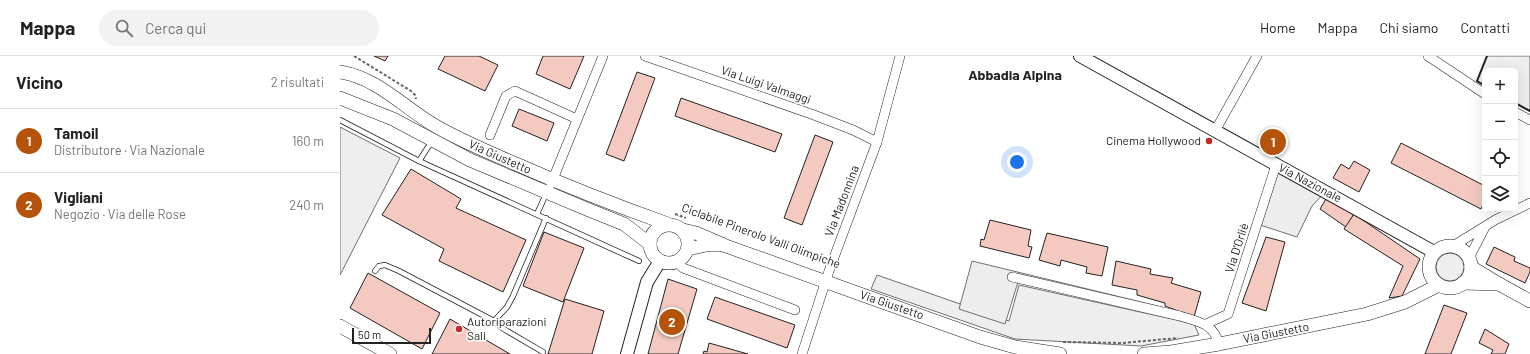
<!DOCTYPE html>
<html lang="it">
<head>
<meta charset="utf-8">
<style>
  body { margin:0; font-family:Barlow,sans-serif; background:#f2f2f2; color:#222 }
  .controls { position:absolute; right:12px; top:12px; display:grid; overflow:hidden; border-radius:6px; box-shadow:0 4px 16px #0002 }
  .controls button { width:36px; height:36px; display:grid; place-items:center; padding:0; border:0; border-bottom:1px solid #e0e0e0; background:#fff; color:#222; font:20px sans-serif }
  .scale { position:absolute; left:12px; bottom:10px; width:79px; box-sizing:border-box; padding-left:4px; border:2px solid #222; border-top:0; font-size:11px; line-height:14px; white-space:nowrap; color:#222; -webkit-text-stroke:3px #fff; paint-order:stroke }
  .you { position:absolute; left:677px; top:106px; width:14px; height:14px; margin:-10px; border:3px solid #fff; border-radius:50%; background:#1a73e8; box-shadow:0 0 0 6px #1a73e833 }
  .badge { display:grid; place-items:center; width:26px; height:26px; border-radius:50%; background:#b45309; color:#fff; font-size:13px; font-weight:700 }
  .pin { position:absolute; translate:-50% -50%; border:2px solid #fff; box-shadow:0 1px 4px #0006 }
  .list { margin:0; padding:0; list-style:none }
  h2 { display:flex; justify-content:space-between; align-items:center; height:52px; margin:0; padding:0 16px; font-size:17px }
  h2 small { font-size:13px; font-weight:400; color:#767676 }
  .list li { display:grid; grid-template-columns:26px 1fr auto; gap:12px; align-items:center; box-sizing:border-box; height:64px; padding:0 16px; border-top:1px solid #e0e0e0 }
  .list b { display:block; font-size:15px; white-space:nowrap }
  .list p { margin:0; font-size:13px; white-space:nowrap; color:#767676 }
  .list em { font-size:13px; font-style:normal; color:#767676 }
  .icon { flex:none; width:22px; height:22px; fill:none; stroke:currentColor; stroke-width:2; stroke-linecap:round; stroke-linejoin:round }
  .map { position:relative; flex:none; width:1190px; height:298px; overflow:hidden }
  header { display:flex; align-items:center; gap:24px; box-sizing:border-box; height:56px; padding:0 20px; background:#fff; border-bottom:1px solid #e0e0e0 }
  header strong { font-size:19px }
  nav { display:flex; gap:22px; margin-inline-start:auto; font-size:14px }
  .search { width:280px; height:36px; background:#f2f2f2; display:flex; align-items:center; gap:10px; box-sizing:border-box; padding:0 14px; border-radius:22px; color:#767676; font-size:15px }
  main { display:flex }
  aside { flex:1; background:#fff }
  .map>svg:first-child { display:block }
  .green { fill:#eee; stroke:#6f6f6f }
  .parking { fill:#ededed; stroke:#6f6f6f }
  .building { fill:#f3c9c0; stroke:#222 }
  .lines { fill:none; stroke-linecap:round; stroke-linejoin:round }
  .service-casing { stroke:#222; stroke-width:6 }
  .minor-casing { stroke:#222; stroke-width:10 }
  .tertiary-casing { stroke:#222; stroke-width:14 }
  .secondary-casing { stroke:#222; stroke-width:14 }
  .path { stroke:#646464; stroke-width:2; stroke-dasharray:3 2; stroke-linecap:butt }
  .service { stroke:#fff; stroke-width:4.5 }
  .minor { stroke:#fff; stroke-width:9 }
  .tertiary { stroke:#fff; stroke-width:12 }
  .secondary { stroke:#fff; stroke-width:13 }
  .wall { stroke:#222; stroke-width:2 }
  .poi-dot { fill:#c62828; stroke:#fff; stroke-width:1.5 }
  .labels { text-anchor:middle; stroke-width:3; stroke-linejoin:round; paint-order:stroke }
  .street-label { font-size:12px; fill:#222; stroke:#fff }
  .poi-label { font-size:12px; fill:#222; stroke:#fff; text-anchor:end }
  .quarter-label { font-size:14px; font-weight:bold; fill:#222; stroke:#fff }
</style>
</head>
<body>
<header>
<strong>Mappa</strong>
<div class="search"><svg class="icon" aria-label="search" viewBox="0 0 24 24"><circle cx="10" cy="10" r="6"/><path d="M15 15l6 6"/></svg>Cerca qui</div>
<nav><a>Home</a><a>Mappa</a><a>Chi siamo</a><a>Contatti</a></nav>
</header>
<main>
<aside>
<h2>Vicino<small>2 risultati</small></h2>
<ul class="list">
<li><span class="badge">1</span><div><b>Tamoil</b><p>Distributore · Via Nazionale</p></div><em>160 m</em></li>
<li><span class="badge">2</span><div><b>Vigliani</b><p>Negozio · Via delle Rose</p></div><em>240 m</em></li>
</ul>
</aside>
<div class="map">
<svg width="1190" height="298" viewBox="0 0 1190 298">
  <rect width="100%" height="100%" fill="#fff"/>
  <g class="green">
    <path d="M1147,0H1190V55L1175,47V15H1145V30L1137,25Z"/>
    <path d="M0,71L60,102L0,219Z"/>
    <circle cx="1110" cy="211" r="14"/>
    <path d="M537,219L669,265L679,229L854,268L859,279L801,290L675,283L531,233Z"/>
  </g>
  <g class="parking">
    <path d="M936,109L985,136L972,150L957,181L917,168Z"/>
    <path d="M632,205L826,252L850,265L678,226L665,268L619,253Z"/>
  </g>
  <g class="building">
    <path d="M34,0H48L45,5Z"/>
    <path d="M105,0H139L158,9L145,35L98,13Z"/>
    <path d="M203,0H244L230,33L196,18Z"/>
    <path d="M297,16L315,22L284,105L266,98Z"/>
    <path d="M341,42L442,78L435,96L335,60Z"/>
    <path d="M179,53L214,67L207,85L172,70Z"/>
    <path d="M475,79L493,86L462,169L444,162Z"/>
    <path d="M1061,87L1145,130V145L1141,153L1051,107Z"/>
    <path d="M1014,105L1030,114L1019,136L993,122L1001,108L1009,113Z"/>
    <path d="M71,113L121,143L116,152L186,184L163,236L99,205L104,193L42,159Z"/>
    <path d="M986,143L1014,158L1006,171L980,153Z"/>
    <path d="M1014,158L1080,203L1062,240L1049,242L1063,210L1004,173Z"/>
    <path d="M650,164L691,174L688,190L692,191L689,202L640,190L641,183L644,184Z"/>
    <path d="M204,176L244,192L223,246L183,230Z"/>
    <path d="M707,177L768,191L762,220L746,217L747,211L721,204L720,210L699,204Z"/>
    <path d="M926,181L945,186L926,255L902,247Z"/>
    <path d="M1154,191L1175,201L1174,205L1190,212V216L1185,227L1146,208Z"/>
    <path d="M776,205L811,213L810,218L833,222L831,227L861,236L854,261L825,250V247L797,239V234L772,229Z"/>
    <path d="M28,217L100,257L82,293L10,252Z"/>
    <path d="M328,223L357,233L338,298H308Z"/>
    <path d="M375,241L455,269L447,292L367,263Z"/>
    <path d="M225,243L264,255L252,298H208Z"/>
    <path d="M1104,249L1127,257L1111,298H1085Z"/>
    <path d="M110,263L170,298H92Z"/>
    <path d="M1145,273L1169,288L1165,298H1151L1153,294L1139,287Z"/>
    <path d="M369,287L408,298H363L364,295L367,296Z"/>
  </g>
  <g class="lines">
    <g class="service-casing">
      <g id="service">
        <path d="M0,64L79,105L299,205"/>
        <path d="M79,105L92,85"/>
        <path d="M197,158L206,138"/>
        <path d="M35,215L39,210L45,209L59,215L154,265L167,251L173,240L206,162"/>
        <path d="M154,265L162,272L203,296"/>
      </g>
    </g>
    <g class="minor-casing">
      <g id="minor">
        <path d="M305,0L474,59L513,74L537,86"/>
        <path d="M1088,0L1145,38"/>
        <path d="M1175,56L1190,64"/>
        <path d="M875,75L917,0"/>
        <path d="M150,79L166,40L175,35L237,63"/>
        <path d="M211,128L263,0"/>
        <path d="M1113,190L1155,164L1190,147"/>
        <path d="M1129,202L1145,171"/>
        <path d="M337,206L343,212L455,254"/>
        <path d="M672,221L840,260C859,266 873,267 879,288"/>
        <path d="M866,268L888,258L936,109"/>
        <path d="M462,298L489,215L537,86L560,0"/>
      </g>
    </g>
    <g class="tertiary-casing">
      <g id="tertiary">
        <path d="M740,0L1094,196"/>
        <path d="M287,298L307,226L320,205"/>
      </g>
    </g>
    <g class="secondary-casing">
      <g id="secondary">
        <path d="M0,16C41,23 64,53 99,72C124,86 150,97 176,108C226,130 277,150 328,168"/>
        <path d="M0,42L53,63L130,104L249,154L284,168L310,188"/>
        <circle cx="329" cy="188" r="19"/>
        <path d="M343,174L356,177L386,190L640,281L675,291L720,298"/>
        <circle cx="1110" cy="211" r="21"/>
        <path d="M348,193L366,189H380"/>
        <path d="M1131,211L1159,228L1190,245"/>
        <path d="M1123,227L1159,228"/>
        <path d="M0,270L50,298"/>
        <path d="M804,298L831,296L879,288L1027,258L1065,246L1099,229"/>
      </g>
    </g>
    <g class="path">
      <path d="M14,0L71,35L75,39L76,43"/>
      <path d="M335,158L346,162"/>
      <path d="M723,286L782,287L838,282"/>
    </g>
    <use href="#service" class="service"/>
    <use href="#minor" class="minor"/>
    <use href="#tertiary" class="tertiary"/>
    <use href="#secondary" class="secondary"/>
    <g class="wall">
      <path d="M1145,30L1137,25L1147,0"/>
      <path d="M1175,47L1190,55"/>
    </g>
  </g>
  <g class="poi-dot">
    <circle cx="869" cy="85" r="4"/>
    <circle cx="119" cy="273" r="4"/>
  </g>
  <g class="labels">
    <g class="street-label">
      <text transform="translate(426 29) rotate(19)" y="4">Via Luigi Valmaggi</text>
      <text transform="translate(160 101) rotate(24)" y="4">Via Giustetto</text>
      <text transform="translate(970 127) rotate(28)" y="4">Via Nazionale</text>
      <text transform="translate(502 145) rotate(-69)" y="4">Via Madonnina</text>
      <text transform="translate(421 180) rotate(20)" y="4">Ciclabile Pinerolo Valli Olimpiche</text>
      <text transform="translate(897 192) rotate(-72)" y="4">Via D'Orliè</text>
      <text transform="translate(552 249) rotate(19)" y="4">Via Giustetto</text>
      <text transform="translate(936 277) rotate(-11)" y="4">Via Giustetto</text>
    </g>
    <g class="poi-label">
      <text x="861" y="89">Cinema Hollywood</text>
      <text x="127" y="270" text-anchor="start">Autoriparazioni<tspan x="127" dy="14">Sali</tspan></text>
    </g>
    <g class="quarter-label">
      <text x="675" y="24">Abbadia Alpina</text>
    </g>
  </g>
</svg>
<div class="controls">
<button>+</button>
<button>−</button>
<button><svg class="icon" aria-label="locate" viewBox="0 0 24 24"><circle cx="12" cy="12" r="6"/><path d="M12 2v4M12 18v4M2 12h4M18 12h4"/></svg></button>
<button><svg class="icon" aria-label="layers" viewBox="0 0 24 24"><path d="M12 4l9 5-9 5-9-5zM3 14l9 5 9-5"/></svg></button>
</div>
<div class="scale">50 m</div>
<div class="you"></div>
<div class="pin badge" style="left:933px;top:86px">1</div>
<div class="pin badge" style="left:332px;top:266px">2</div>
</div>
</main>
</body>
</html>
